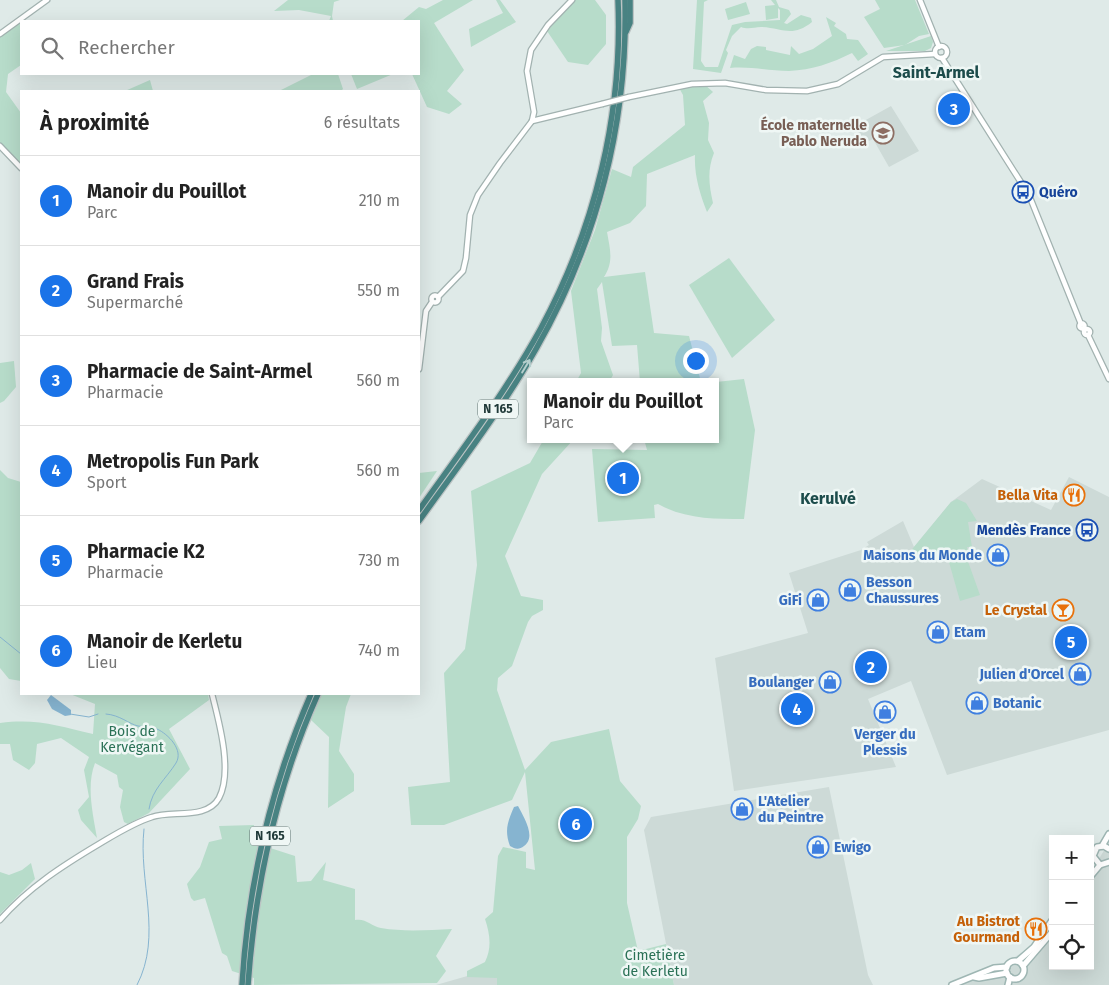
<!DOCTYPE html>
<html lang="fr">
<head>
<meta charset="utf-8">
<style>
  body { margin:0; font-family:"Fira Sans",sans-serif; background:#f2f2f2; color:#222 }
  .controls { position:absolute; right:15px; bottom:15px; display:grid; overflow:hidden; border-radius:0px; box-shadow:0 5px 20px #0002 }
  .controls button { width:45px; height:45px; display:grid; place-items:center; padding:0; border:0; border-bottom:1px solid #e0e0e0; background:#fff; color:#222; font:25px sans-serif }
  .you { position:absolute; left:695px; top:360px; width:18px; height:18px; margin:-12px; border:4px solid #fff; border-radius:50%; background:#1a73e8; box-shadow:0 0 0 8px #1a73e833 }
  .badge { display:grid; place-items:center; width:32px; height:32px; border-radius:50%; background:#1a73e8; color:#fff; font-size:16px; font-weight:700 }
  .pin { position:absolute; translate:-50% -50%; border:2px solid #fff; box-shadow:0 1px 5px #0006 }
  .popup { position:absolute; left:527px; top:378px; width:192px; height:65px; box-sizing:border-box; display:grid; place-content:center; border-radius:0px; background:#fff; filter:drop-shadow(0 1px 4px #0005); font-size:16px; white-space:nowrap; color:#767676 }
  .popup b { font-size:19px; color:#222 }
  .popup::after { content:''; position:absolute; left:50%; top:100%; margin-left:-10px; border:10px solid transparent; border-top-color:#fff }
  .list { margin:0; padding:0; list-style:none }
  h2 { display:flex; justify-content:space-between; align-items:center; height:65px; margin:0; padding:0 20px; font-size:21px }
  h2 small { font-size:16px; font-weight:400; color:#767676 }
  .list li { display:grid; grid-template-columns:32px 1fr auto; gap:15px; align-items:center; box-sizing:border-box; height:90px; padding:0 20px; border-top:1px solid #e0e0e0 }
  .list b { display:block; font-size:19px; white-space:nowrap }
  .list p { margin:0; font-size:16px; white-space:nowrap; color:#767676 }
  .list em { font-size:16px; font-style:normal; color:#767676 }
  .icon { flex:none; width:28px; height:28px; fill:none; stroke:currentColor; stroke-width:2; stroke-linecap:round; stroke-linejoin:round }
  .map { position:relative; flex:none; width:1109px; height:985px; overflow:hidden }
  .search { position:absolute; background:#fff; box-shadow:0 5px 20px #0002; left:20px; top:20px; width:400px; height:55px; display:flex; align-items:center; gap:12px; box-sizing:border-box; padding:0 18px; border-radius:0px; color:#767676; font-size:19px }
  .panel { position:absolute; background:#fff; box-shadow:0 5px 20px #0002; left:20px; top:90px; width:400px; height:605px; border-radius:0px }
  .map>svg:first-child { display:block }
  .built { fill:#cddad7 }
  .green { fill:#b7dcca }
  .water { fill:#86b4d0 }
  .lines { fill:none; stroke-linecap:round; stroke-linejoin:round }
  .stream { stroke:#86b4d0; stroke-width:1 }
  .tertiary-casing { stroke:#a2b2b0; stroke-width:7 }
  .secondary-casing { stroke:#9eb6b3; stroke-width:8 }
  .trunk-casing { stroke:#bcc4c4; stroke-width:8 }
  .tertiary { stroke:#fff; stroke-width:4.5 }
  .secondary { stroke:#fff; stroke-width:5 }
  .trunk { stroke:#488282; stroke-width:5.5 }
  .tertiary-bridge-casing { stroke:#a2b2b0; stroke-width:7; stroke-linecap:butt }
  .tertiary-bridge { stroke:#fff; stroke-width:4.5 }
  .oneway { stroke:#b5cecd }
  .labels { text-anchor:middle; stroke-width:5; stroke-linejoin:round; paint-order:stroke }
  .shield { fill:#eff7f5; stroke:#5e7371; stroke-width:1 }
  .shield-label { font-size:12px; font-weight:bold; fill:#203a39 }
  .education-label { font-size:14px; font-weight:bold; fill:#785e54; stroke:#eff7f5; text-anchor:end }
  .transit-label { font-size:14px; font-weight:bold; fill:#164399; stroke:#eff7f5; text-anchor:start }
  .food-label { font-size:14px; font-weight:bold; fill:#c56008; stroke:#eff7f5; text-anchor:end }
  .shop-label { font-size:14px; font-weight:bold; fill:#366cbe; stroke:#eff7f5; text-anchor:start }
  .park-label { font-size:14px; fill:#2a7156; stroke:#eff7f5 }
  .quarter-label { font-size:16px; font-weight:bold; fill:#1c4c4b; stroke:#eff7f5 }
</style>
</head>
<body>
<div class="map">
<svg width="1109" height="985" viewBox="0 0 1109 985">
  <rect width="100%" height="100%" fill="#dfeae8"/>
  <g class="built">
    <path d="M891,106L919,151L889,167L873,139L863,144L855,126Z"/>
    <path d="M1069,477L1109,497V730L947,775L911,681L868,699L896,767L734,791L715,658L808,633L789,573L861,550L869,545L867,542L903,521L914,547L951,502L982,479L1051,510Z"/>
    <path d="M829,787L868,975L873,985H674L644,830L651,817Z"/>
    <path d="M1109,842V985H958L1004,964L1029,948L1053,920V966H1090V874Z"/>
    <path d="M509,964L515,985H436Z"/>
  </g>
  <g class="green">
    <path d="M288,0H340L334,2L332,16L333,21H329L331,16L299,10L274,11Z"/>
    <path d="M443,0H473L434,23L464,70L447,91L462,104L449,114L427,107L412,74H419V21H402L419,7L426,9Z"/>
    <path d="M496,0H500L516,22L471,47L469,29L503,13Z"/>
    <path d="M575,0H595L606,15V44L588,65L568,62L547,31Z"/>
    <path d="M697,0H708L704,2L701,61L705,67H718L732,25L745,22L780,20V10L778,8V18L766,20L765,6L775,5L771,0H776L779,7L789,10L791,14L784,23L787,24L801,15L811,18L812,22C792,38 783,28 761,27C754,27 749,30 741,27L732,36L726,50L728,53L721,73L693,69Z"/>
    <path d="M875,0H915L929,34L919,36L905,45L884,48L864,17L880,9Z"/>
    <path d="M746,2L750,14L728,20L725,9Z"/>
    <path d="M826,17L836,23L834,26L846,34L847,39L858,40L868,54L858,61L852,53C832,63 812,70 789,71C769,71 750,66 730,68L734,55L745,59L751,49L757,46L766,47V50L790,55L791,46L799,54L813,49L832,36Z"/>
    <path d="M21,22V65L8,74L6,92L21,113V168L0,144V31Z"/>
    <path d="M931,36L933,42L931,48L925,51H886Z"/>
    <path d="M313,74H338L343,89L341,91H279Z"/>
    <path d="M351,74H393L357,89Z"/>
    <path d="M150,80L153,91H125Z"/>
    <path d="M704,84L713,92L703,101L709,123L708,140L714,153C707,170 709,185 713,203L707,212C700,194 694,175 695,155L647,174L646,206L630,223L607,232C610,249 614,262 604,277L645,272L654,333L689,336L701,382H640L637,345L612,346L602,282L597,289L602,328L601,341L613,375L609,382H576L581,373L571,291L595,230L612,169L631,177L633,167L685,125L683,95L678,86Z"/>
    <path d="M729,258L775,320L732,358L689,285Z"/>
    <path d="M14,361L16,387L4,401L0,403V363Z"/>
    <path d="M744,379L755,430L744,519C713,519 685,519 658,504L654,505L655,518L598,522L592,449L647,450L644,439H716V382Z"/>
    <path d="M544,439H574L542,474L505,556L521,596L543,600V610L532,616L528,622L512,666L498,678L497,690L525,770L551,742L609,729L620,781L641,806L638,819L627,837V903L638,951L666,944L674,985H497V978L467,977V971L485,962C492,948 490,934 485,919L493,912L498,856L503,847L526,852V868L535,870L525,772L512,800L444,825H411L408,787L450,782L444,673L465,649L477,565L471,491L530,463Z"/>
    <path d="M0,470L8,478L21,482V681L9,679L0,668Z"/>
    <path d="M437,471L419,498V473Z"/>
    <path d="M957,499L966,503L977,521L968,522L972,547H967L968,552L965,553L980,595L960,601L947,555L919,561L909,553L951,502Z"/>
    <path d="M70,694H208L209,700L169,729L190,769L149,813L128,824L124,822L120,807L123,790L119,787L117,775L95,763C86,786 93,814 97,838L81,820L78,810L89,797L84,770L89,757L61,738L37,744L35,763L29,770L13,760L10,744H0V723C36,718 59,726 93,734L95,704Z"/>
    <path d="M322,694H351L346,707L339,751L354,774V791L328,808L329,737L311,720Z"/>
    <path d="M254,825L252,842L295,856L297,882L311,881L326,862L323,880L355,889V920C366,918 371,926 381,928C404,932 429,930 452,929L436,956L446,971L437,983L254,985V978L232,971L227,956L222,953L205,898L194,901L191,898L187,884L200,867L209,842L222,839L219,826Z"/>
    <path d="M31,863L35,879L0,914V872L9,875L22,870Z"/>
  </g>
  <g class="water">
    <path d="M51,695L71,710V715L65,716L52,709L47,700Z"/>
    <path d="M518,806C523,816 537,837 524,846C519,850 515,849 510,846C504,830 508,821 514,807Z"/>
  </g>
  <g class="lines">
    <g class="stream">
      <path d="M0,637L21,654"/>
      <path d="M70,714L89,717L98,714"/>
      <path d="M106,714C120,715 129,724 138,726C145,727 151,726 157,729C168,734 184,750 176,763C166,779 152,789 149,809"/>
      <path d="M137,985C163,935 138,882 144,829"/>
    </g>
    <g class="tertiary-casing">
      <g id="tertiary">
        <path d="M920,0L939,47"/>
        <path d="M0,34L47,0"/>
        <circle cx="941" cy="52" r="6"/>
        <path d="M942,58L1029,195L1081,324"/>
        <path d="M629,97L692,84L725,83L766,90L807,91L838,84L883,57L935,54"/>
        <path d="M532,121L602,104"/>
        <path d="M0,146L21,168"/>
        <circle cx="435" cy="299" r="3.5"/>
        <path d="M438,297L463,271L466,258L470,215L478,195L500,163L532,121L534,112L527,71L531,50L548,25L572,0"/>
        <circle cx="1082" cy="326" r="2.5"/>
        <circle cx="1087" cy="332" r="3"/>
        <path d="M1088,335L1109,379"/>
        <path d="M419,369L426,311L432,302"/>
        <path d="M0,920C28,888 62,866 99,844C116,834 133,823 152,817C172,810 207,820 219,798C233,771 219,722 212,694"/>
      </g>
    </g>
    <g class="secondary-casing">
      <g id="secondary">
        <path d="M1102,846L1109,834"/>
        <path d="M1109,849L1104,846L1097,847L1093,856L1100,865L1109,862"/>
        <path d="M1090,877L1100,865"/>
        <path d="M1018,961L1034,947L1053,919"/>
        <circle cx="1015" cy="970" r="9"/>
        <path d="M1023,966L1053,931"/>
        <path d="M974,977L979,978L1007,973"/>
        <path d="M952,985L994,968L1007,967"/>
        <path d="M1008,985L1010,977"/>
      </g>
    </g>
    <g class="trunk-casing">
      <g id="trunk">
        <path d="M626,32L630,23V0"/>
        <path d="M419,510C461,451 506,392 541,328C595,228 623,114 618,0"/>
        <path d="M419,521C459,465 502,409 536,349C597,242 628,123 625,0"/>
        <path d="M242,985C248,884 271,786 311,694"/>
        <path d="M248,985C255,884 277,786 318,694"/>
      </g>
    </g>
    <use href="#tertiary" class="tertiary"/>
    <use href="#secondary" class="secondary"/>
    <use href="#trunk" class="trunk"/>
    <g class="tertiary-bridge-casing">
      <path id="tertiary-bridge" d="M602,104L629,97"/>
    </g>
    <use href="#tertiary-bridge" class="tertiary-bridge"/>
  </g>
  <defs><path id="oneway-shaft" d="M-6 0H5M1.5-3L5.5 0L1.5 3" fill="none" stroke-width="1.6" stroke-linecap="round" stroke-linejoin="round" transform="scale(1.25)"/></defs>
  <use class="oneway" href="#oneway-shaft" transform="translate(526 366) rotate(-59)"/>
  <defs>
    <g id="school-ring" transform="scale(1.125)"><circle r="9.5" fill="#eff7f5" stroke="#8d6e63" stroke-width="1.5"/><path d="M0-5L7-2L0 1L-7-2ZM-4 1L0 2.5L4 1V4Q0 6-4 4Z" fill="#8d6e63"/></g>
    <g id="bus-ring" transform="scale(1.125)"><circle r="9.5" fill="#eff7f5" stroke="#1a4fb4" stroke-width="1.5"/><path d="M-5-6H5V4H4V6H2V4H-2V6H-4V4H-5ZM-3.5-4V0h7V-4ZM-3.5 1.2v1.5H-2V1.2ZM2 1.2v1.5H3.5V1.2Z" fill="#1a4fb4"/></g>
    <g id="restaurant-ring" transform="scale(1.125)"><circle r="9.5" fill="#eff7f5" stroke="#e8710a" stroke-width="1.5"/><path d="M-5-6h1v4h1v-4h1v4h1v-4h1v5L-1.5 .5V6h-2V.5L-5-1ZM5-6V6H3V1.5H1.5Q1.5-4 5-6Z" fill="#e8710a"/></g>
    <g id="shop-ring" transform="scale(1.125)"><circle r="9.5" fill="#eff7f5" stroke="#3f7fe0" stroke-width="1.5"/><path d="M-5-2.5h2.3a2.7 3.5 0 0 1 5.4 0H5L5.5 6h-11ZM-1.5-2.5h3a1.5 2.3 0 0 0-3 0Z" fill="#3f7fe0"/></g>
    <g id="bar-ring" transform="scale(1.125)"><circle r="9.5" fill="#eff7f5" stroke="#e8710a" stroke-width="1.5"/><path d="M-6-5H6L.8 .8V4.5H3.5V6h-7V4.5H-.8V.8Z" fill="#e8710a"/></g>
  </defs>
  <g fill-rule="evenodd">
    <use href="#school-ring" x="883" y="133"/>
    <use href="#bus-ring" x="1023" y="192"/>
    <use href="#restaurant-ring" x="1074" y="495"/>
    <use href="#bus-ring" x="1087" y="530"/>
    <use href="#shop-ring" x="998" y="555"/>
    <use href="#shop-ring" x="850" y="590"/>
    <use href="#shop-ring" x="818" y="600"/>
    <use href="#bar-ring" x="1063" y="610"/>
    <use href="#shop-ring" x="938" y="632"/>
    <use href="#shop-ring" x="1080" y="674"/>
    <use href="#shop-ring" x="830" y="682"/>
    <use href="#shop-ring" x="977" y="703"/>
    <use href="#shop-ring" x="885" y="712"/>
    <use href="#shop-ring" x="742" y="809"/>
    <use href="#shop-ring" x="818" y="847"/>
    <use href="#restaurant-ring" x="1036" y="929"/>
  </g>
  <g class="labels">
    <g class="shield">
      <rect x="478" y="399.5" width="40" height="19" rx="4"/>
      <rect x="250" y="826.5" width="40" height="19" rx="4"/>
    </g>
    <g class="shield-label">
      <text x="498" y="413">N 165</text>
      <text x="270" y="840">N 165</text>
    </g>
    <g class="education-label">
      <text x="867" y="130">École maternelle<tspan x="867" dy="16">Pablo Neruda</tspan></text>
    </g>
    <g class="transit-label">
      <text x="1039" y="197">Quéro</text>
      <text x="1071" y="535" text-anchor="end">Mendès France</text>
    </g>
    <g class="food-label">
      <text x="1058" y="500">Bella Vita</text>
      <text x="1047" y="615">Le Crystal</text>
      <text x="1020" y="926">Au Bistrot<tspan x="1020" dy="16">Gourmand</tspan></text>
    </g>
    <g class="shop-label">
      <text x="982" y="560" text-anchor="end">Maisons du Monde</text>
      <text x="866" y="587">Besson<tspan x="866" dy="16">Chaussures</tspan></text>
      <text x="802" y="605" text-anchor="end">GiFi</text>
      <text x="954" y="637">Etam</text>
      <text x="1064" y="679" text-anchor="end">Julien d'Orcel</text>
      <text x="814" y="687" text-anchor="end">Boulanger</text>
      <text x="993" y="708">Botanic</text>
      <text x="885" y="739" text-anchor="middle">Verger du<tspan x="885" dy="16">Plessis</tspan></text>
      <text x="758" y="806">L'Atelier<tspan x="758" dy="16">du Peintre</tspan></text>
      <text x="834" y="852">Ewigo</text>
    </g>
    <g class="park-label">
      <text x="132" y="736">Bois de<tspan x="132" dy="16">Kervégant</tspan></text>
      <text x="655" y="960">Cimetière<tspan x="655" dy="16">de Kerletu</tspan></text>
    </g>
    <g class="quarter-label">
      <text x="936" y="78">Saint-Armel</text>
      <text x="828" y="504">Kerulvé</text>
    </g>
  </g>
</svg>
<div class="controls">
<button>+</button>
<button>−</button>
<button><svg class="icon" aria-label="locate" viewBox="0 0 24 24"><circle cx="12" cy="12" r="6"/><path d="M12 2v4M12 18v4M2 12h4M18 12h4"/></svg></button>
</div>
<div class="you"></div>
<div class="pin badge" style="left:623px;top:478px">1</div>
<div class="popup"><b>Manoir du Pouillot</b>Parc</div>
<div class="pin badge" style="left:871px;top:667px">2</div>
<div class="pin badge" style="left:954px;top:109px">3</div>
<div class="pin badge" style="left:797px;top:709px">4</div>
<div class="pin badge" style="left:1071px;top:642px">5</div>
<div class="pin badge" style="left:576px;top:824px">6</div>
<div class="search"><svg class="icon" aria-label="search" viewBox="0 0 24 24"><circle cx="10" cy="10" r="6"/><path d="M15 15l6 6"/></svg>Rechercher</div>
<section class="panel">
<h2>À proximité<small>6 résultats</small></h2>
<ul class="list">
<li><span class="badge">1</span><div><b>Manoir du Pouillot</b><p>Parc</p></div><em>210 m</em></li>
<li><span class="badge">2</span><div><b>Grand Frais</b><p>Supermarché</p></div><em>550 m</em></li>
<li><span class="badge">3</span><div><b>Pharmacie de Saint-Armel</b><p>Pharmacie</p></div><em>560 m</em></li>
<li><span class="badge">4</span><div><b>Metropolis Fun Park</b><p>Sport</p></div><em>560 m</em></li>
<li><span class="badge">5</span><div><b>Pharmacie K2</b><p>Pharmacie</p></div><em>730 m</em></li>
<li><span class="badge">6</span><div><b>Manoir de Kerletu</b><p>Lieu</p></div><em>740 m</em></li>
</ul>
</section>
</div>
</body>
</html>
